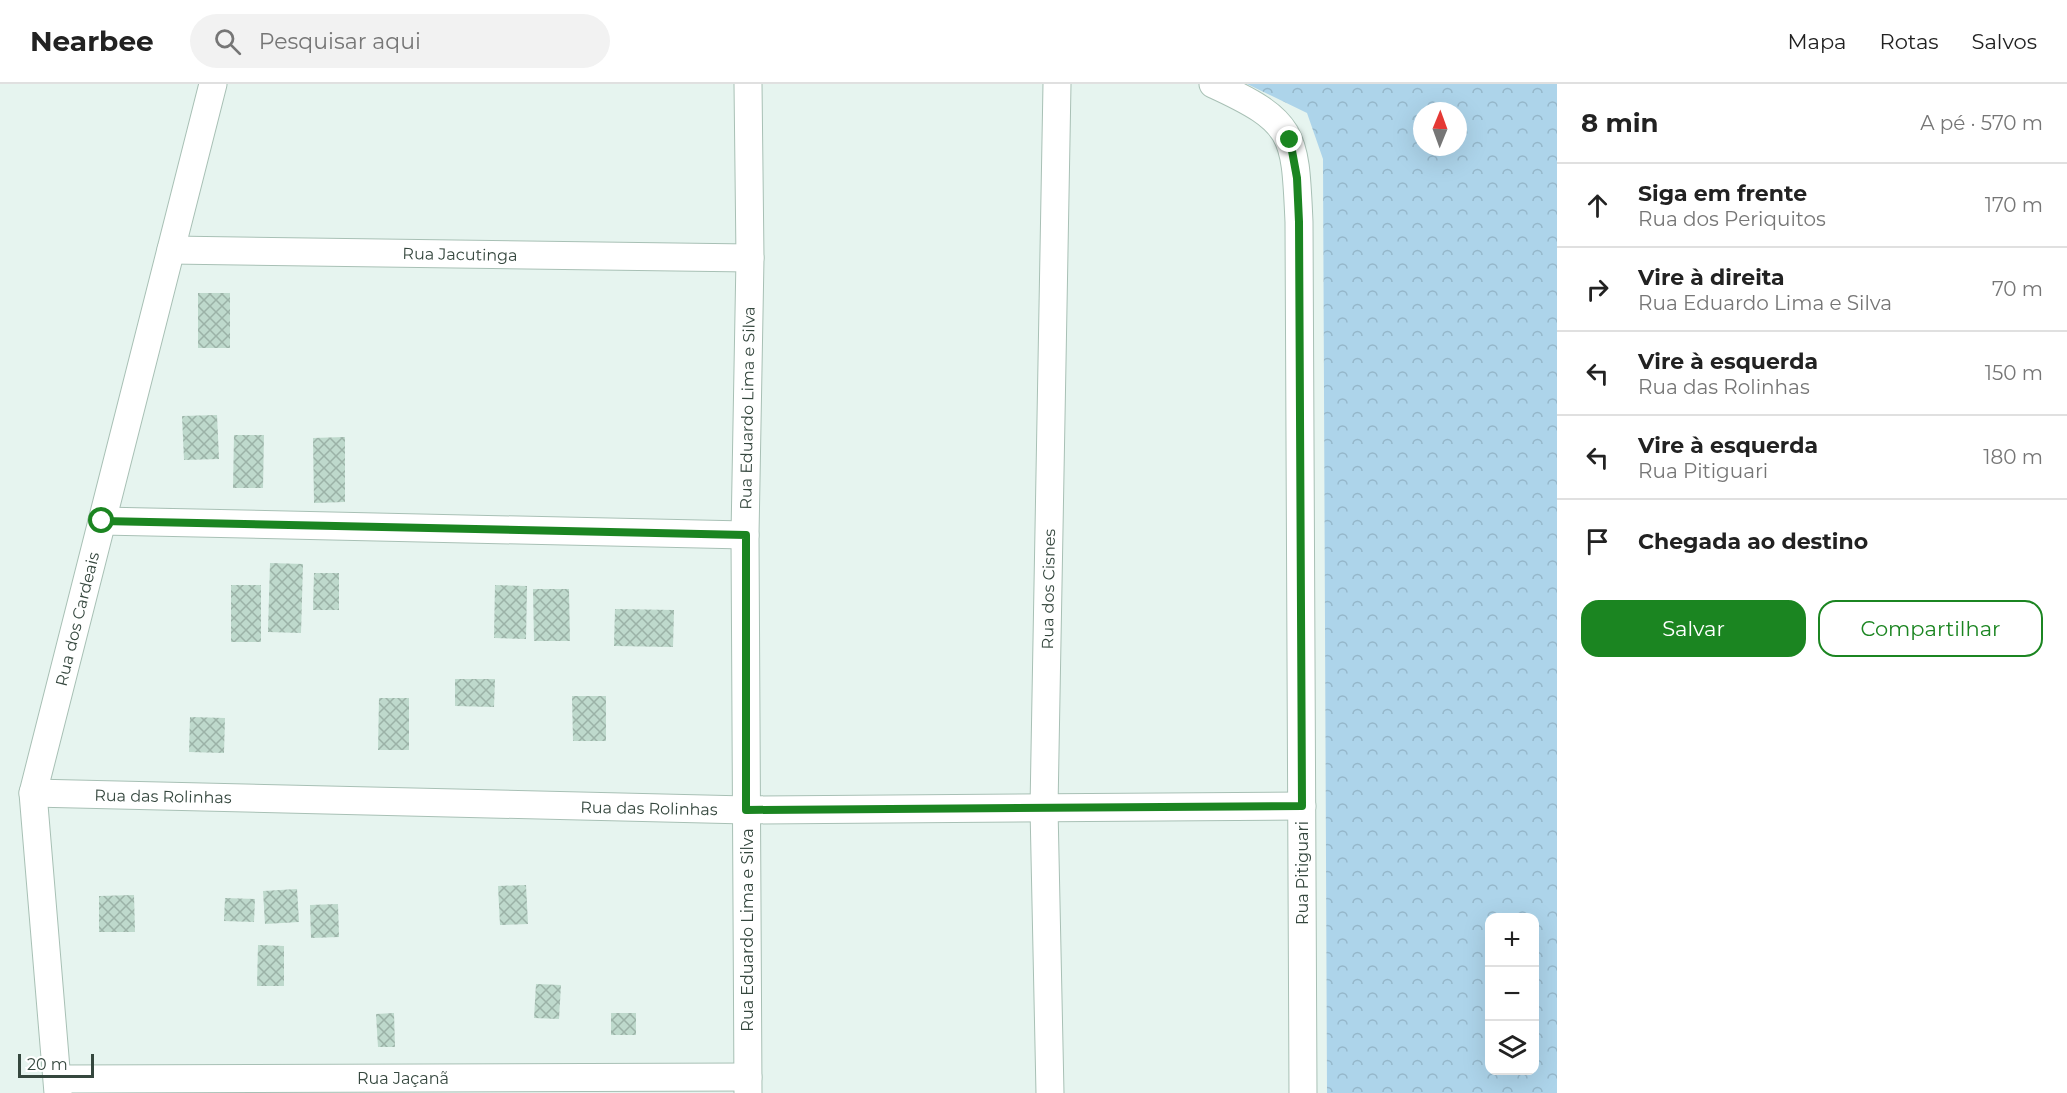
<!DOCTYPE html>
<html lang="pt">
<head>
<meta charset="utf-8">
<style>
  body { margin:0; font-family:Montserrat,sans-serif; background:#f2f2f2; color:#222 }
  .controls { position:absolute; right:18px; bottom:18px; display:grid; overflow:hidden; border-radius:12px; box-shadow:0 6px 24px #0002 }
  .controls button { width:54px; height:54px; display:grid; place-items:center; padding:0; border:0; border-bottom:2px solid #e0e0e0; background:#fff; color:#222; font:30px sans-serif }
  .compass { position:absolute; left:1413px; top:18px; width:54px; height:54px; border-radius:50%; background:#fff; box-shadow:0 6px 24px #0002; rotate:1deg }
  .scale { position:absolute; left:18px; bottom:15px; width:76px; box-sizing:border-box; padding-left:6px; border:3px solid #35473e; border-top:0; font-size:16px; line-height:21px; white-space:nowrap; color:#35473e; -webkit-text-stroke:4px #fff; paint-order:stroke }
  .stop { position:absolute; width:18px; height:18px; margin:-14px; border:4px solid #1b8521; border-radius:50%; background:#fff }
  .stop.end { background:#1b8521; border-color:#fff; box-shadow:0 2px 6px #0008 }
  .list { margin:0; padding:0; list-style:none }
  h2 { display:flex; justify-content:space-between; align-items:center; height:78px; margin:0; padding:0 24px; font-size:26px }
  h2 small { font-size:20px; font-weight:400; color:#767676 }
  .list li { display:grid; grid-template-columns:39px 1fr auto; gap:18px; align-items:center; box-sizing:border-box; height:84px; padding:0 24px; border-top:2px solid #e0e0e0 }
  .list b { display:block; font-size:22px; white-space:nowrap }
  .list p { margin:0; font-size:20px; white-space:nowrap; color:#767676 }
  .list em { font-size:20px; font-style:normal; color:#767676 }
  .actions { display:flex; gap:12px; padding:18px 24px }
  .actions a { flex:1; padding:14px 0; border:2px solid #1b8521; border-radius:18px; text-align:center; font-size:21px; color:#1b8521 }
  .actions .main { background:#1b8521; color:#fff }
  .icon { flex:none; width:33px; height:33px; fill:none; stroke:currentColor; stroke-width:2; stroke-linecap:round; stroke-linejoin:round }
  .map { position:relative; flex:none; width:1557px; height:1009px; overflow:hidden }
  header { display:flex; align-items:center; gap:36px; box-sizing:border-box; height:84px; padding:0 30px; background:#fff; border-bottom:2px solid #e0e0e0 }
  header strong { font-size:28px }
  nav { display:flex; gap:33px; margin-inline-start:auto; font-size:21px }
  .search { width:420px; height:54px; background:#f2f2f2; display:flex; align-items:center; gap:15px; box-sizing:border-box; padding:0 21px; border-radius:33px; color:#767676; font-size:22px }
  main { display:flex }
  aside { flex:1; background:#fff }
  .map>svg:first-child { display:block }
  .forest { fill:url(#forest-crowns); fill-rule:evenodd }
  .building { fill:url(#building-cross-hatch) }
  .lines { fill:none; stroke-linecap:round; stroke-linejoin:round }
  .minor-casing { stroke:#a8c0b5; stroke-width:29 }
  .minor { stroke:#fff; stroke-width:27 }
  .route { stroke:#1b8521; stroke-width:8 }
  .labels { text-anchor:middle; stroke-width:4.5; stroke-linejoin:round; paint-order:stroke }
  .street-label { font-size:16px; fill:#35473e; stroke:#fff }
</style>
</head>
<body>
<header>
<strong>Nearbee</strong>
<div class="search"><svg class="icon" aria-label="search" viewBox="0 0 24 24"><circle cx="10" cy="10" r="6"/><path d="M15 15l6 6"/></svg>Pesquisar aqui</div>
<nav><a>Mapa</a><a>Rotas</a><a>Salvos</a></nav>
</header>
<main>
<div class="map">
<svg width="1557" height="1009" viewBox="0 0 1557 1009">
  <defs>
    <pattern id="forest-crowns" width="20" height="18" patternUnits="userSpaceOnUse" patternTransform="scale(1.5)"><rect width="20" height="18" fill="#add4ea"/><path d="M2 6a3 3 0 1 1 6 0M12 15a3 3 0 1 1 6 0" fill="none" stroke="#95b7ca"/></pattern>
    <pattern id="building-cross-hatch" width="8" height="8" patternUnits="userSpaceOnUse" patternTransform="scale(1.5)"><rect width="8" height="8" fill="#bed9cc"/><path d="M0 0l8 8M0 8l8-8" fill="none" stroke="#9bb2a7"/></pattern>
  </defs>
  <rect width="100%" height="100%" fill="#e6f4ef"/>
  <path class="forest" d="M1247,0H1557V1009H1327L1323,75L1307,29ZM1422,27H1458V63H1422ZM1490,834H1534V986H1490Z"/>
  <g class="building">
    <rect x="198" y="209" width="32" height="55"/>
    <path d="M217,331L219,375L184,376L182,332Z"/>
    <path d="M234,351H264L263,404H233Z"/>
    <path d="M345,353V418L314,419L313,354Z"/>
    <path d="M270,479L303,480L301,549L268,548Z"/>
    <path d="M314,489H339V526H313Z"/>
    <rect x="231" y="501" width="30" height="57"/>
    <path d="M495,501L527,502L526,555L494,554Z"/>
    <path d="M533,505H569L570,557H534Z"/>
    <path d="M615,525L674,526L673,563L614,562Z"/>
    <path d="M455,595H495L494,623L455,622Z"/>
    <path d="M572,612H606V657H573Z"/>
    <path d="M379,614H409V666H378Z"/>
    <path d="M190,633L225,634L224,669L189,668Z"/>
    <path d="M526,801L528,840L500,841L498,802Z"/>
    <path d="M297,805L299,838L265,840L263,807Z"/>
    <path d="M134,811L135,848H99V812Z"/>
    <path d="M225,814L255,815L254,838L224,837Z"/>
    <path d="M338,820L339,853L311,854L310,821Z"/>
    <path d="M258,861L284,862V902H257Z"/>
    <path d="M536,900L561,901L559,935L534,934Z"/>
    <path d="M394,929L395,963H378L376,930Z"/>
    <rect x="611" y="929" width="25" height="22"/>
  </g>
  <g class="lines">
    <g class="minor-casing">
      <g id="minor">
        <path d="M1213,0C1296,38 1295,50 1299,138L1303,1009"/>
        <path d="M171,166L750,174"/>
        <path d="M102,437L745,451"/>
        <path d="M33,709L746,726L1302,722"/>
        <path d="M58,995L748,993"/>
        <path d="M58,1009L33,709L213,0"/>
        <path d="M748,1009L745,451L750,174L748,0"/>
        <path d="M1050,1009L1044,724L1057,0"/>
      </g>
    </g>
    <use href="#minor" class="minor"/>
  </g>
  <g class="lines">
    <path class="route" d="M102,437L746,451V726L1302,722L1299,138L1297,94L1290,56"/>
  </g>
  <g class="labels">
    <g class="street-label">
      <text transform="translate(460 170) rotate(1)" y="6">Rua Jacutinga</text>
      <text transform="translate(747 324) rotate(-89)" y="6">Rua Eduardo Lima e Silva</text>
      <text transform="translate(1048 505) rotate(-89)" y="6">Rua dos Cisnes</text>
      <text transform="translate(77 535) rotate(-76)" y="6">Rua dos Cardeais</text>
      <text transform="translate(163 712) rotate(1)" y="6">Rua das Rolinhas</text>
      <text transform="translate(649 724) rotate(1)" y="6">Rua das Rolinhas</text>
      <text transform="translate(1302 789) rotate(-90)" y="6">Rua Pitiguari</text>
      <text transform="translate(747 846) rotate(-90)" y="6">Rua Eduardo Lima e Silva</text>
      <text x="403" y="1000">Rua Jaçanã</text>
    </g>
  </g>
</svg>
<div class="controls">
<button>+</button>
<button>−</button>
<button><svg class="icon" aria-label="layers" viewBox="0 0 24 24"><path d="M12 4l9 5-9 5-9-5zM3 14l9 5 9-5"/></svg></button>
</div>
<svg class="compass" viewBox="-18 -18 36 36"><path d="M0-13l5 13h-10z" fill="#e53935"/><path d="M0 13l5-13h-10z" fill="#767676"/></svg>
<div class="scale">20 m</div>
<div class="stop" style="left:102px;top:437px"></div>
<div class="stop end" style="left:1290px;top:56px"></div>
</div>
<aside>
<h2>8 min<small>A pé · 570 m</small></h2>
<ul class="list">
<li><svg class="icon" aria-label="ahead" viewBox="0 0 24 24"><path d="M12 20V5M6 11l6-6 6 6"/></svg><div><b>Siga em frente</b><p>Rua dos Periquitos</p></div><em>170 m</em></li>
<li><svg class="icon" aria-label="right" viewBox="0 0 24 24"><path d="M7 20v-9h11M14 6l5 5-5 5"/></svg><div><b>Vire à direita</b><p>Rua Eduardo Lima e Silva</p></div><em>70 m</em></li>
<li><svg class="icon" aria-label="left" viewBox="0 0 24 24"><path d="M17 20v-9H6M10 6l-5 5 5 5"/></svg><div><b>Vire à esquerda</b><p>Rua das Rolinhas</p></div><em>150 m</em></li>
<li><svg class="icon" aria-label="left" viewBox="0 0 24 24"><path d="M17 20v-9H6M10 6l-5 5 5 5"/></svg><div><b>Vire à esquerda</b><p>Rua Pitiguari</p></div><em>180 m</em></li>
<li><svg class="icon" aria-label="arrive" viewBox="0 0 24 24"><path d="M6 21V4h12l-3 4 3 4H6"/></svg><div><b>Chegada ao destino</b></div></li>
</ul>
<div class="actions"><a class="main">Salvar</a><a>Compartilhar</a></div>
</aside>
</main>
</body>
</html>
